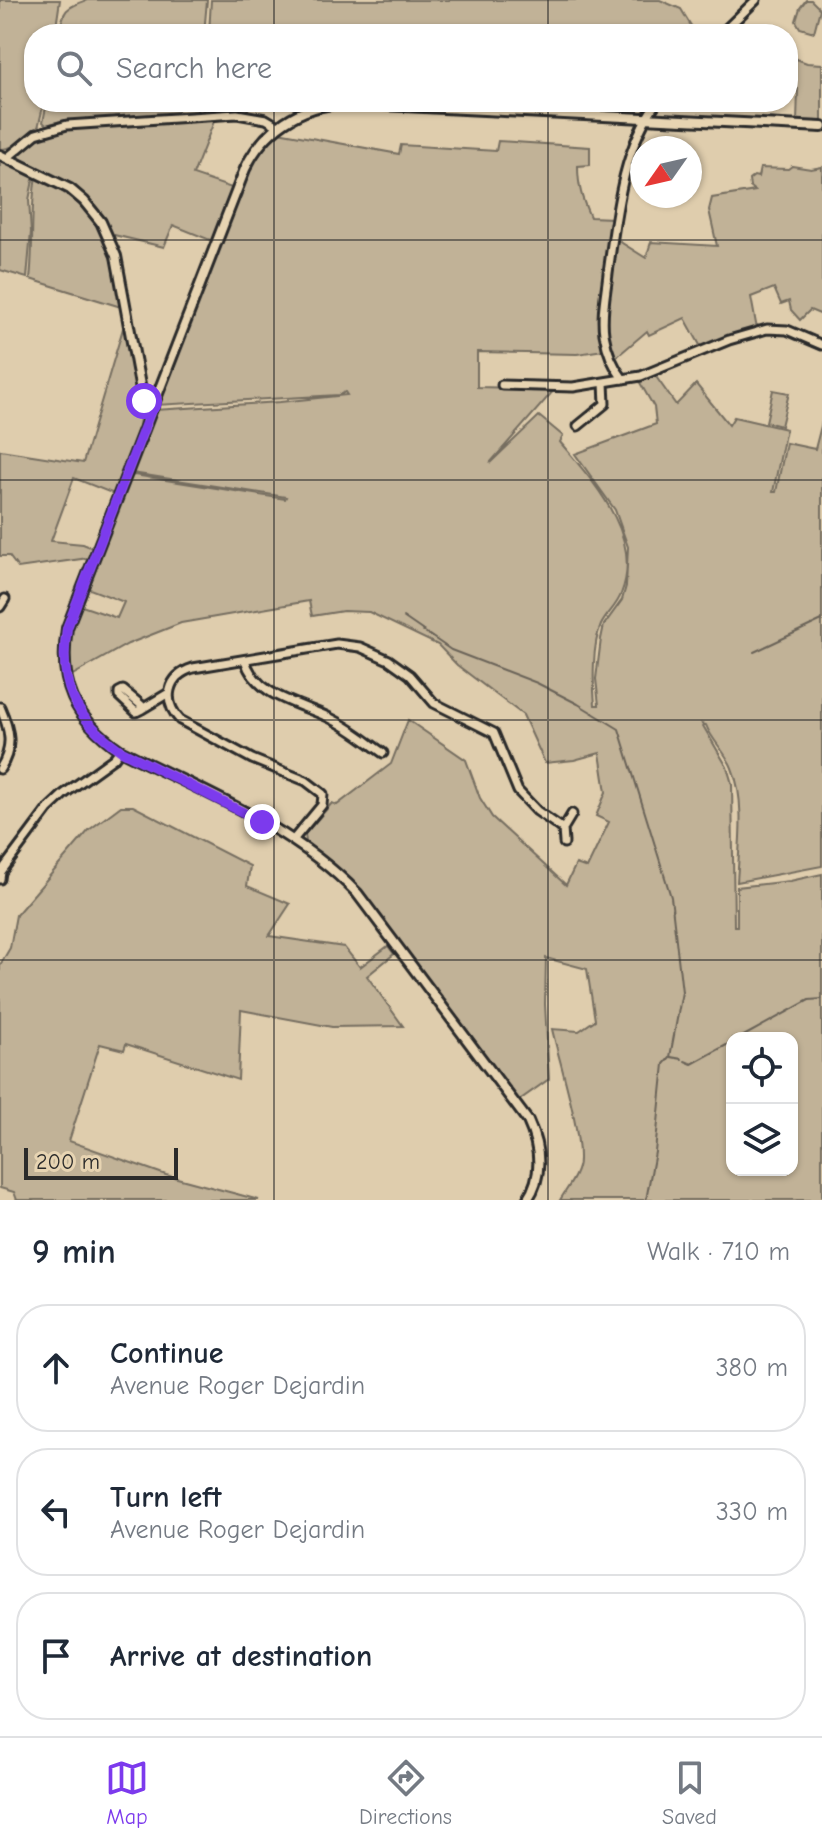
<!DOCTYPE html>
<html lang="en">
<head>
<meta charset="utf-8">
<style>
  body { margin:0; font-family:"Comic Neue",sans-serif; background:#f2f2f3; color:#1f2937 }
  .controls { position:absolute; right:24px; bottom:24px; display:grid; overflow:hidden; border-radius:16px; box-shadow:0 2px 6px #0004 }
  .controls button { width:72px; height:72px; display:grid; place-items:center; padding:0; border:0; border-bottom:2px solid #e0e1e3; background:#fff; color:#1f2937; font:40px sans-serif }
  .compass { position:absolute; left:630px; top:136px; width:72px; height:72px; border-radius:50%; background:#fff; box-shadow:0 2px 6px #0004; rotate:236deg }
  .scale { position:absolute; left:24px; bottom:20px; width:154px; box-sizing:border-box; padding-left:8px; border:4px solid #2b2b2b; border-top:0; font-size:22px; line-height:28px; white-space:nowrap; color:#2b2b2b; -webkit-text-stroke:6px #e7d4b2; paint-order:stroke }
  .stop { position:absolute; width:24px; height:24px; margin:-18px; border:6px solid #7c3aed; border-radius:50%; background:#fff }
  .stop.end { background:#7c3aed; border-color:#fff; box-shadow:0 2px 8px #0008 }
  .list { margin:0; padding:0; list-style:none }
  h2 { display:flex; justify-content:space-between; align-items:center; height:104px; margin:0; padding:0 32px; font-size:34px }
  h2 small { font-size:26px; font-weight:400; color:#747a83 }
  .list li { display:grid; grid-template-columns:52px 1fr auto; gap:24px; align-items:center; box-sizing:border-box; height:128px; margin:0 16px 16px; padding:0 16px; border:2px solid #e0e1e3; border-radius:32px }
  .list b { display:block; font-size:30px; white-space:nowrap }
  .list p { margin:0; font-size:26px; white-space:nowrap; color:#747a83 }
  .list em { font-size:26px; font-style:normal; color:#747a83 }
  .icon { flex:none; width:44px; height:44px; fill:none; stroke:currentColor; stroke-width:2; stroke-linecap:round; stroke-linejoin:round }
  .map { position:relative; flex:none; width:822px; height:1200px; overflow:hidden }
  .search { position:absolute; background:#fff; box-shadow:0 2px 6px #0004; left:24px; right:24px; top:24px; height:88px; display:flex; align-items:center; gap:20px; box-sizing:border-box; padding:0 28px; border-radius:32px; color:#747a83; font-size:30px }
  .sheet { height:536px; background:#fff }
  nav { display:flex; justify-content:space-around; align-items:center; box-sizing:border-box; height:112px; border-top:2px solid #e0e1e3; background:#fff; font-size:22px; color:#747a83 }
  nav a { display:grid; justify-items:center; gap:4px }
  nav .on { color:#7c3aed }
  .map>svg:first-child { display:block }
  .green { fill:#c1b297; stroke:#766e61; stroke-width:2; fill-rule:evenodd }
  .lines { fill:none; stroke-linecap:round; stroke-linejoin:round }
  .stream { stroke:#6b6459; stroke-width:2 }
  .minor-casing { stroke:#2b2b2b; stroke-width:13 }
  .major-casing { stroke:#2b2b2b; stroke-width:14 }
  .minor { stroke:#e7d4b2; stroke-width:7 }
  .major { stroke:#e7d4b2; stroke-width:8 }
  .route { stroke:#7c3aed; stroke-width:10 }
  .grid { fill:none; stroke:#2b2b2b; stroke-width:2; stroke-opacity:0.55 }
</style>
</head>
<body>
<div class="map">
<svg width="822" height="1200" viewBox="0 0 822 1200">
  <rect width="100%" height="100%" fill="#dfcdad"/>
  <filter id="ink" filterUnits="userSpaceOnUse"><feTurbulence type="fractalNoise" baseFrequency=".0125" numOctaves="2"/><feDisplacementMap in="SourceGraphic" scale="16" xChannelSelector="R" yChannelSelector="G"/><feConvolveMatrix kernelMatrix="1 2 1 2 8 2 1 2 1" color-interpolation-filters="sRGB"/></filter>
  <g filter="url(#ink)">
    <g class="green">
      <path d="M0,0H60L55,34H34V102H44L38,128C28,138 15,149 0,149Z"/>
      <path d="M87,0H207L204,34H59C64,10 64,8 87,0Z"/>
      <path d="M211,0H660L681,9L696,34H209Z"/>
      <path d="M806,0H811L820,9L814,32L800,28L796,21L800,8Z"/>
      <path d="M788,56L807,63L822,64V123L797,122L798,89L788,82Z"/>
      <path d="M47,102H198L197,112L61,121L46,125L43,122Z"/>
      <path d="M203,102H248V112L203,111Z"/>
      <path d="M215,119L193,175L235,189L215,242L173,225L164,247L110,234L91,205L20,158L19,152L34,138L60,130Z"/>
      <path d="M278,132L399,154L401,145L496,151L498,141L590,147V165L578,166C578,186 582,199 590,217L613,218L600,324L604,350L577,354L477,352V387L555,389L490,463L539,416L563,436L560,442C594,483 644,536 621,594C617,606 606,614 601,625C592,645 593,684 595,705H599L596,679L601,639L604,625L622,600L626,586L628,547L615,510L575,454L656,424L654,407L639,381L654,374L676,405L696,384L729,425L734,417L786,429L773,492H776L786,443L815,449L822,422V866L737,882C739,847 746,801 732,768C726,752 712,741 706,725L702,724L727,767L732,784L734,926H737V887L790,881L822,874V1200H560C567,1188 579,1174 579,1160C580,1127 560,1064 552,1029L579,1031L595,1020L587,969L546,958L545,1004L549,1079L518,1101L353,881L306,842L305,834L332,803L337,805L391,764L408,720L466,760L480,798L492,817L566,885L576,864L587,868L609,822L596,816L606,792L600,753L574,760L545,763L523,715L457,665L438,645L369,612L343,611L312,616L309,601L181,623L128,644L69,677C66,650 69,630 79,605L117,618L124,602L87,588L130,477L134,475L285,499L286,497L132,473L155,410L280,402L347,395L345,392L339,395L156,405L254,160ZM732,1038H792V1170H732Z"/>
      <path d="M0,159L34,175L29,200L31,232L27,278L0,270Z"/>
      <path d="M792,166L811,169L822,167V315L810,310L800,320L791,310L789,301L781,304L774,288L751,297L756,324L760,327L701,347L685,318L649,335L647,331L613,360L606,330L607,301L617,240L646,258L651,242L717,246L709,210L712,198L755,191L750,187L749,180L754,176L758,177L760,168L788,169Z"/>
      <path d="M36,176C102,211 108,236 121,307L30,279C34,245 30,210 36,176Z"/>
      <path d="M124,325L140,415L139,428L114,494L74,478L51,541L83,544L93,548L88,558L18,568L9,556H0V450L83,463Z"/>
      <path d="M773,390L789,393L781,426L766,422Z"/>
      <path d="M121,806H133L250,866L247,886L290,904L269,936L344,947L360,967L388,946L394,954L367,976L403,1026L332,1027L241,1010L238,1080L126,1044L124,1050L100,1044L69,1141L166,1175L259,1200H17L14,1192L0,1188V965L10,948L16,915L89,830Z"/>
    </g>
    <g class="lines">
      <g class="stream">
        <path d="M403,617L451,650L537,683L578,704L619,729L671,897L682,992L670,1057L664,1064L655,1152L646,1200"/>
        <path d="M754,652L822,620"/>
        <path d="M740,1038L809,1000L822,999"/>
        <path d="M671,1057L682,1059"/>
        <path d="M685,1061L692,1064L732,1042"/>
      </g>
      <g class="minor-casing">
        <g id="minor">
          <path d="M721,34L756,0"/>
          <path d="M7,158L36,134L67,125L237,114L266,119L278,126"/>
          <path d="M623,379C612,365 607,352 604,334C601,314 606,293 608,273C616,216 622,149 657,102"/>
          <path d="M502,385L573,387L641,376L729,340L767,329L787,330L822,345"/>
          <path d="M578,426L605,404L604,383"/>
          <path d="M0,607L5,599"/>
          <path d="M245,660C256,697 300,703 330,718C349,727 366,741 383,753"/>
          <path d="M0,707C10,730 14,747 0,769"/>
          <path d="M142,709L136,712L119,696V692L123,690L141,705L142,709L167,694"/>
          <path d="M293,840L322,805L323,794L306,781L252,759L180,720C162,701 167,676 193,668L337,644L360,647L389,660L410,675L434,703L494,733L518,791L537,811L563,829"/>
          <path d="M564,843L563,829L572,814"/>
          <path d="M0,879L1,872L48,809L64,794L114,758L120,750"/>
        </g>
      </g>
      <g class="major-casing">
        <g id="major">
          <path d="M0,155L70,189L84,201L101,222L116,256L142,396L151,410"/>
          <path d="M527,1200C544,1175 540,1147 528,1121L357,893C293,826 201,791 120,750C74,718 58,684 67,628L245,169C263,130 300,105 343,103L822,127"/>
        </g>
      </g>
      <use href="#minor" class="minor"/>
      <use href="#major" class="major"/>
    </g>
  </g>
  <g class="lines" filter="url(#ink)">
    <path class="route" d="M144,401L151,410L67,628C58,684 74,718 120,750L262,822"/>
  </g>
  <path class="grid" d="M274,0V34M548,0V34M274,102V1200M548,102V1200M0,240H822M0,480H822M0,720H822M0,960H822"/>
</svg>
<div class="controls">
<button><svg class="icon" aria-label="locate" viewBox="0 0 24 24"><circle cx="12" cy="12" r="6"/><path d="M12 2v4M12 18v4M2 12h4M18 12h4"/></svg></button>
<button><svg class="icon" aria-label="layers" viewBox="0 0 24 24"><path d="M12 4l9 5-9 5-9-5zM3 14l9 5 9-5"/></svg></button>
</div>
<svg class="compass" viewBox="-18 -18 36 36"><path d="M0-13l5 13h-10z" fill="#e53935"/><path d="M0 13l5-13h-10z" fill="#747a83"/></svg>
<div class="scale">200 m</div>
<div class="stop" style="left:144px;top:401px"></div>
<div class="stop end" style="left:262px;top:822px"></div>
<div class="search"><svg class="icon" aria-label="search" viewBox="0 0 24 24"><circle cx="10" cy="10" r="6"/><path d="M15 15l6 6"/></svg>Search here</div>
</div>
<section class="sheet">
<h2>9 min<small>Walk · 710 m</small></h2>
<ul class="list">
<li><svg class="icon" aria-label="ahead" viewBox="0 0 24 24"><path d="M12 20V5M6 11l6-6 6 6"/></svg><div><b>Continue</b><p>Avenue Roger Dejardin</p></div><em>380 m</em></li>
<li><svg class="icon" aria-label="left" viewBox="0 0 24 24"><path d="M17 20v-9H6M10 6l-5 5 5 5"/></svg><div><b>Turn left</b><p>Avenue Roger Dejardin</p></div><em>330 m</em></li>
<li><svg class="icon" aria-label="arrive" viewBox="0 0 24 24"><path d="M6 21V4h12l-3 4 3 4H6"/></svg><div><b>Arrive at destination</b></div></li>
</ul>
</section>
<nav>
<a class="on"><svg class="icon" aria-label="map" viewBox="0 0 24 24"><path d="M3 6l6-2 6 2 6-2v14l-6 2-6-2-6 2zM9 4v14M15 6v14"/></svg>Map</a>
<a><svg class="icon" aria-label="directions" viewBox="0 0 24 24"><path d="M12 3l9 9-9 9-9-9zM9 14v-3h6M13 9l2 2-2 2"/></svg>Directions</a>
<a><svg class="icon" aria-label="saved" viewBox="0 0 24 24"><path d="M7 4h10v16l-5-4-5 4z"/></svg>Saved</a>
</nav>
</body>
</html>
